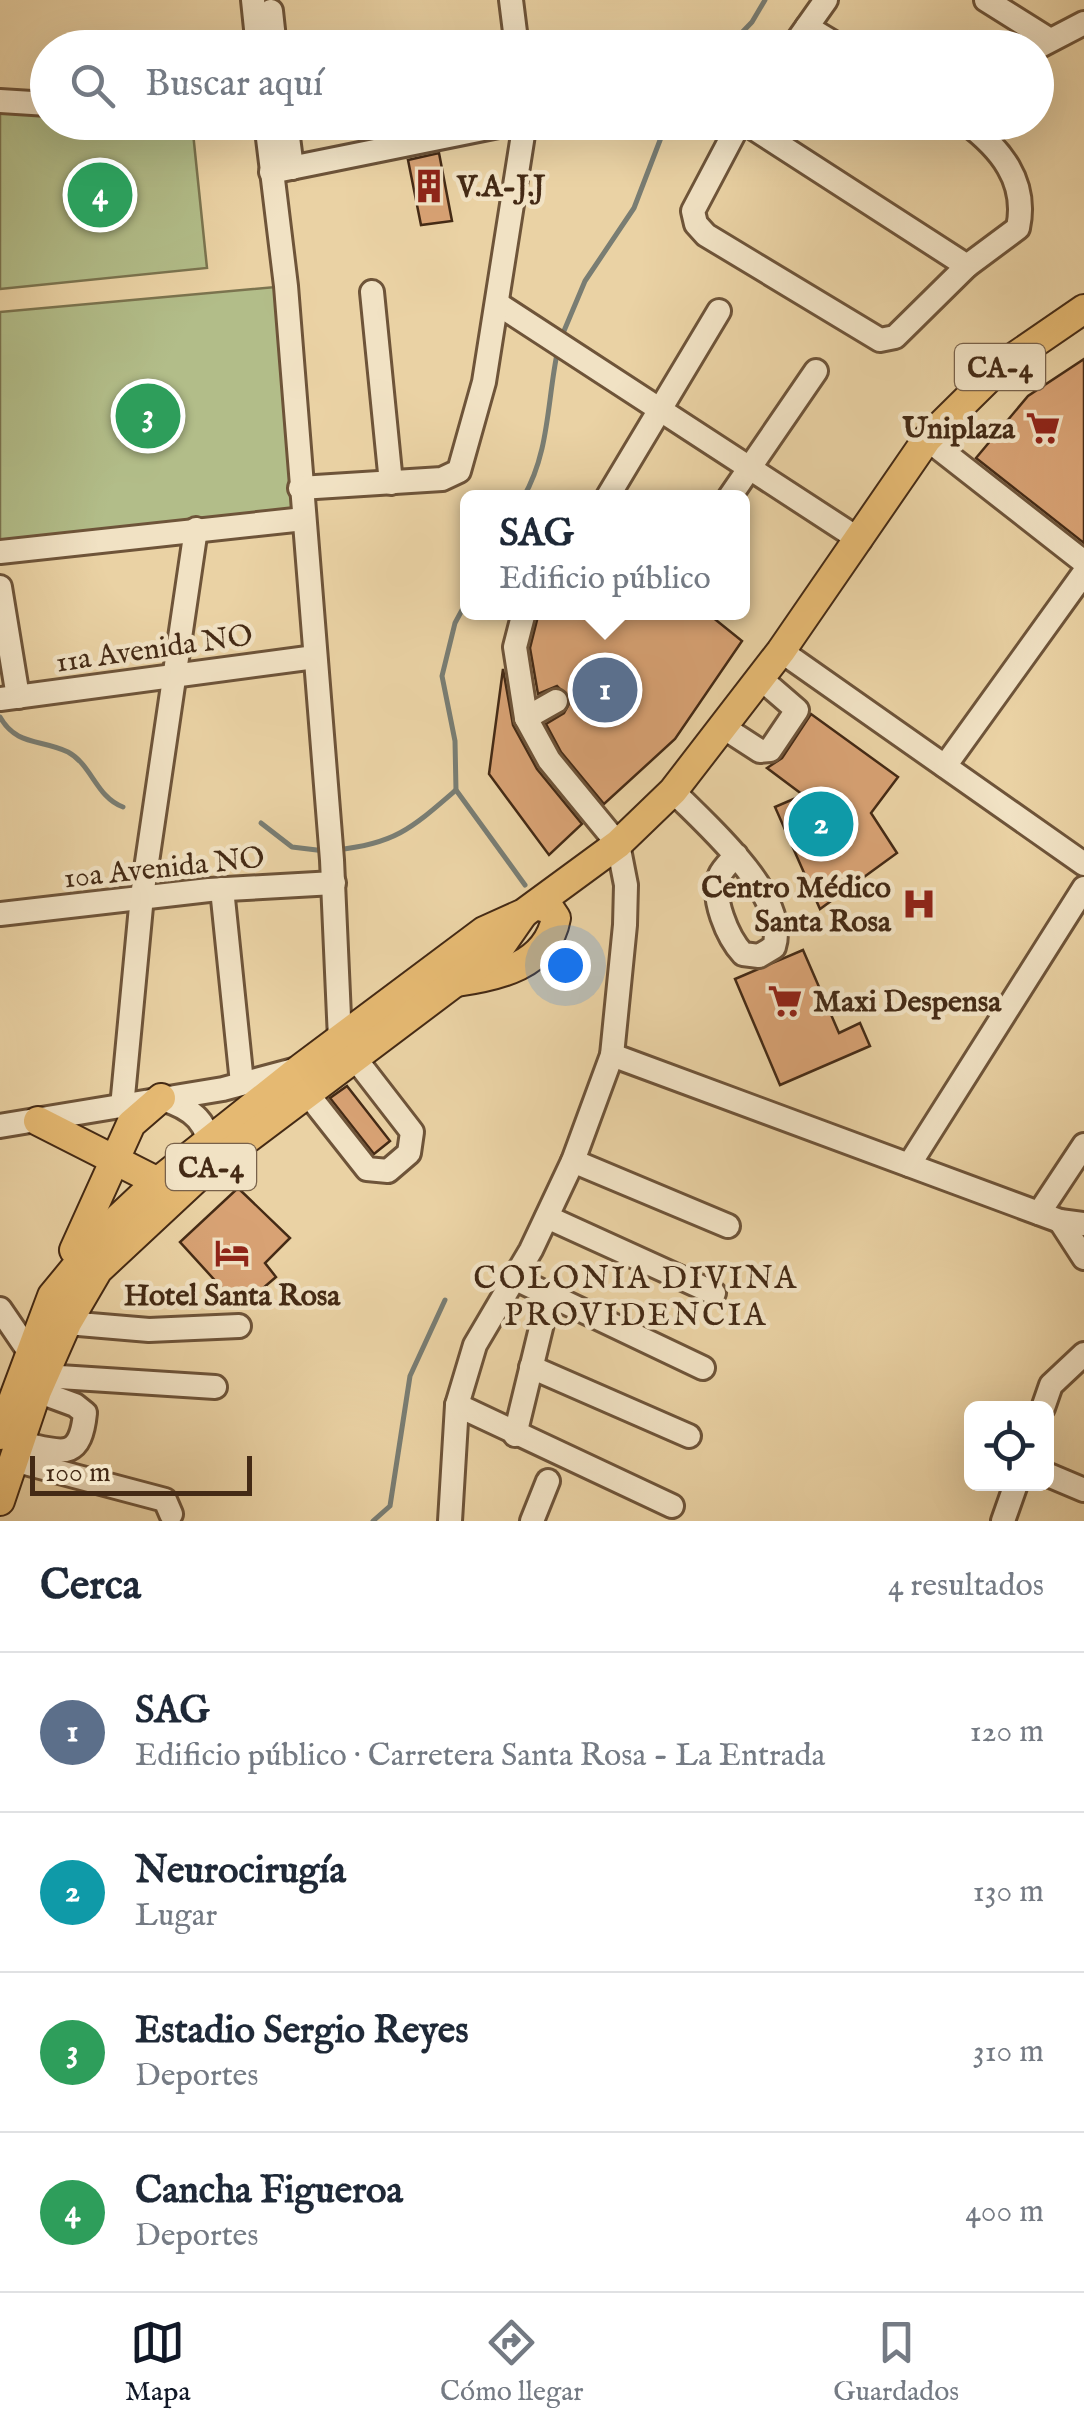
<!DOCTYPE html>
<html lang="es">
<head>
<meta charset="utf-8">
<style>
  body { margin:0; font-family:"IM FELL English",serif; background:#f2f2f3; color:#1f2937 }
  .controls { position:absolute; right:30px; bottom:30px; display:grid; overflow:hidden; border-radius:15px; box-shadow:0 10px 40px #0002 }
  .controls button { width:90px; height:90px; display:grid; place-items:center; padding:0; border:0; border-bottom:2px solid #e0e1e3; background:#fff; color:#1f2937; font:50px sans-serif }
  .scale { position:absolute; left:30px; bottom:25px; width:222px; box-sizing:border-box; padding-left:10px; border:5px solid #442a15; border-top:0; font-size:28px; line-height:35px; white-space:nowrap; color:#442a15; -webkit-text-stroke:8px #f1e2c4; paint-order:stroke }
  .you { position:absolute; left:565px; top:965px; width:35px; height:35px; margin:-25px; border:8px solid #fff; border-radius:50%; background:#1a73e8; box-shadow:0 0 0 15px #1a73e833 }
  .badge { display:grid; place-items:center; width:65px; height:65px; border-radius:50%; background:#111827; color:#fff; font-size:32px; font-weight:700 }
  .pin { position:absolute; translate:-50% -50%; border:5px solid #fff; box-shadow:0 2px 10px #0006 }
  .popup { position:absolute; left:460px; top:490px; width:290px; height:130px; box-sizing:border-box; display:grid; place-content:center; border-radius:15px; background:#fff; filter:drop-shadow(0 2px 8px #0005); font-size:32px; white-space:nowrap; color:#747a83 }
  .popup b { font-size:38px; color:#1f2937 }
  .popup::after { content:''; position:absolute; left:50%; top:100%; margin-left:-20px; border:20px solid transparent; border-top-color:#fff }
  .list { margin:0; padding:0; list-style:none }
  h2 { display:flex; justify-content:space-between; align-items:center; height:130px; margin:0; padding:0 40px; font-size:42px }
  h2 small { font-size:32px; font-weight:400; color:#747a83 }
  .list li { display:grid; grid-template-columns:65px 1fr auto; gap:30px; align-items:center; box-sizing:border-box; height:160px; padding:0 40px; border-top:2px solid #e0e1e3 }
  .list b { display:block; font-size:38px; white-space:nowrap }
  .list p { margin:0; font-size:32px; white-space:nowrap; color:#747a83 }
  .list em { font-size:32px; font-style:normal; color:#747a83 }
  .icon { flex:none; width:55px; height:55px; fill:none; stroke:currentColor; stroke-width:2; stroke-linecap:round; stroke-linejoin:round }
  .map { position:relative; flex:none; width:1084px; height:1521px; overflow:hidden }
  .search { position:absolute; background:#fff; box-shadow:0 10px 40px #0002; left:30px; right:30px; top:30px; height:110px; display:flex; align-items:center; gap:25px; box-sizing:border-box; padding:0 35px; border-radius:55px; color:#747a83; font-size:38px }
  .sheet { height:770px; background:#fff }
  nav { display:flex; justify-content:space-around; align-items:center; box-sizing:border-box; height:140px; border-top:2px solid #e0e1e3; background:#fff; font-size:28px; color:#747a83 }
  nav a { display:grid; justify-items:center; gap:5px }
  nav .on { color:#111827 }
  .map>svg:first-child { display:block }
  .green { fill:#b2bd89; stroke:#7b744f; stroke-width:2.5 }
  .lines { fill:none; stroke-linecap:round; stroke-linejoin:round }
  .stream { stroke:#797d73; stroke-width:5 }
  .building { fill:#d8a274; stroke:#442a15; stroke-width:2.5 }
  .minor-casing { stroke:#6e5439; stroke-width:28 }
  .major-casing { stroke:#442a15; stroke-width:32 }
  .minor { stroke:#f1e2c4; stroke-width:22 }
  .major { stroke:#e5b972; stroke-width:28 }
  .labels { text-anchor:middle; stroke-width:9; stroke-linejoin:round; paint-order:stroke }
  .shield { fill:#f1e2c4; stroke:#78614a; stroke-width:2.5 }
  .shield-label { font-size:28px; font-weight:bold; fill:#442a15 }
  .poi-label { font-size:30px; font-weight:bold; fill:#442a15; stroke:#f1e2c4; text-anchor:start }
  .street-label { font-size:30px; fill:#442a15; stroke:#f1e2c4 }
  .neighbourhood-label { font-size:32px; letter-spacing:2.5px; fill:#442a15; stroke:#f1e2c4 }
</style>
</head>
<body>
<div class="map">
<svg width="1084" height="1521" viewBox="0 0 1084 1521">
  <rect width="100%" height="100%" fill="#ead2a4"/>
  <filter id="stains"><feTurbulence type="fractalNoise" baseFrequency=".002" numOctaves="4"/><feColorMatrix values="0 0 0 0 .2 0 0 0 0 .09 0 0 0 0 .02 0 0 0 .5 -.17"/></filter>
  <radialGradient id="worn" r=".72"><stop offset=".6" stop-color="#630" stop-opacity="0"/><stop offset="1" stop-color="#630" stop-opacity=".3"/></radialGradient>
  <g class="green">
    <path d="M0,104L47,107L48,122L192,123L207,268L0,289Z"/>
    <path d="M286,286L304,519L0,553V312Z"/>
  </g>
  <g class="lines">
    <g class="stream">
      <path d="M727,48L752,22L765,0"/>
      <path d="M561,338L585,281L634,208L667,122"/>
      <path d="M523,498C550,452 547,399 558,349"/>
      <path d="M468,599L455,623L442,676L455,741L456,790L525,885"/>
      <path d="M0,717C16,746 41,739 68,752C92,765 96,797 123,807"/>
      <path d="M261,823L292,847L325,851"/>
      <path d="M336,850C395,844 412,828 456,790"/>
      <path d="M373,1521L390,1506L410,1376L445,1300"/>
    </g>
  </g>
  <g class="building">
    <path d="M439,153L452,221L421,225L408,160Z"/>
    <path d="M1084,359V543L976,458L1028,396Z"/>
    <path d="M539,612H706L742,641L675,739L604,804L561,752L546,724L564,713L571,700L557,686L538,694L530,648Z"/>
    <path d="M503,669L513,725L537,769L582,824L549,855L489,774Z"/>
    <path d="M811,714L898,777L871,813L897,853L820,909L775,807L803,795L767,768L782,758Z"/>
    <path d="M803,950L839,1033L860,1023L870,1046L780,1085L735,979Z"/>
    <path d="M347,1086L390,1141L374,1154L330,1098Z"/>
    <path d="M238,1188L290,1238L265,1263L276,1277L240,1308L180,1242Z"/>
  </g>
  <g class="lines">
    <g class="minor-casing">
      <g id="minor">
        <path d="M253,0L258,48"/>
        <path d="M511,0L517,48"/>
        <path d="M986,0L1050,40"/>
        <path d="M271,11L275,48"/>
        <path d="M807,27L842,48"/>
        <path d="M1038,47L1084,23"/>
        <path d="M792,48L826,0"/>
        <path d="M0,101L48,104"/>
        <path d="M266,122L286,286L332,860L340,1039"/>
        <path d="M286,122L292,168"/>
        <path d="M740,122L693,211L696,224L706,235L880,340L895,337L967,266L1018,228C1028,181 1000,148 965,122"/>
        <path d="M744,122L967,266"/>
        <path d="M271,172L518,122"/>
        <path d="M372,292L391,483"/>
        <path d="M498,304L860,540"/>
        <path d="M927,439L1084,562"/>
        <path d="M300,488L442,479L459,471L484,382L525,122"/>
        <path d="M607,498L719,311"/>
        <path d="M729,498L816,371"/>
        <path d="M0,552L304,519"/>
        <path d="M0,587L18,697"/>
        <path d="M524,612L515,647L526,718"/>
        <path d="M781,651L1084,864"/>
        <path d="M0,699L315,657"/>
        <path d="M723,727L760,751L770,750L797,710L760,678"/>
        <path d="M945,766L1084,573"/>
        <path d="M673,791C706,825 790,896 774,947L759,956L743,954C728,938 710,897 720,875C723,868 731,861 736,855"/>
        <path d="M222,889L242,1083"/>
        <path d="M0,914L209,890L334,883"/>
        <path d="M612,1055L1060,1221L1084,1224"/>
        <path d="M307,1093L367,1169L388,1171L409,1153L412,1132L354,1057"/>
        <path d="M162,1099C192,1108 211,1123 209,1156"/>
        <path d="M122,1107L142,896L196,529"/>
        <path d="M0,1126L223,1089L297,1069"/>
        <path d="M573,1161L728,1226"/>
        <path d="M909,1165L1084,888"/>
        <path d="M1039,1213L1084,1145"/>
        <path d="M547,1217L714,1293"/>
        <path d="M1060,1221L1084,1258"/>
        <path d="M514,1278L703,1368"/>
        <path d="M0,1309L28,1350"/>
        <path d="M67,1323L149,1330L239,1326"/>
        <path d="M531,1367L689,1436"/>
        <path d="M44,1376L215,1387"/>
        <path d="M457,1405L672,1506"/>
        <path d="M1043,1408L1051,1385L1084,1354"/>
        <path d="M515,1435L549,1295"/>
        <path d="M20,1443C59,1451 80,1464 85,1413L75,1405L37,1391"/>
        <path d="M14,1460L165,1500L171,1514"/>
        <path d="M1046,1474L1084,1490"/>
        <path d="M450,1521L457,1405L475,1345L531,1250L573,1161L612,1055L625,925L626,885L618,844L549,760L526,718L556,701"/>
        <path d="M532,1521L548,1481"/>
        <path d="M1003,1521L1016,1484"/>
      </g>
    </g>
    <g class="major-casing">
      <g id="major">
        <path d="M457,982C498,976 547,966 556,918L550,909L536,905"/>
        <path d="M38,1121L170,1188"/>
        <path d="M74,1250L131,1124L161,1098"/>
        <path d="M0,1435L52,1296L107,1229L156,1183L301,1068L484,931L524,913L618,844L673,791L781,651L927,439L1001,366L1084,309"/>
        <path d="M0,1501L37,1391L67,1323L98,1270L202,1173L498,950L523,914"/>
      </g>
    </g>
    <use href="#minor" class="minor"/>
    <use href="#major" class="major"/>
  </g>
  <defs>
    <g id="building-bare" transform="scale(2.7)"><path d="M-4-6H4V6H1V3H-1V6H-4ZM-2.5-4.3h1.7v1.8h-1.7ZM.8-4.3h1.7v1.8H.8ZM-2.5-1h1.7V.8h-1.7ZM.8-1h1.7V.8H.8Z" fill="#8f2418" stroke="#f1e2c4" stroke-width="2.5" paint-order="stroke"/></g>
    <g id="supermarket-bare" transform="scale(2.7)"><path d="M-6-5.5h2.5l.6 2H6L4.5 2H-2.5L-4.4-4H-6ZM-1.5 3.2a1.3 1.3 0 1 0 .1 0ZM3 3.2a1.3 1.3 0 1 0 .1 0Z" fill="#8f2418" stroke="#f1e2c4" stroke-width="2.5" paint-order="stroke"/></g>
    <g id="hospital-bare" transform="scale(2.7)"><path d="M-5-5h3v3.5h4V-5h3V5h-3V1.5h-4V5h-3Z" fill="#8f2418" stroke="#f1e2c4" stroke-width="2.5" paint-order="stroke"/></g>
    <g id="hotel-bare" transform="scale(2.7)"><path d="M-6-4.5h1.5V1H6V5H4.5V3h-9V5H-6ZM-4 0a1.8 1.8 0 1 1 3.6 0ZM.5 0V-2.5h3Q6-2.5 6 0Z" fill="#8f2418" stroke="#f1e2c4" stroke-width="2.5" paint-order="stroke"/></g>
  </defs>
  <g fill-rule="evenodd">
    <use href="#building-bare" x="429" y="186"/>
    <use href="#supermarket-bare" x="1043" y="428"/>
    <use href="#hospital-bare" x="919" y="904"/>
    <use href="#supermarket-bare" x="785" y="1001"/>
    <use href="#hotel-bare" x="232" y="1253"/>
  </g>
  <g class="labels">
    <g class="shield">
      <rect x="955" y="344" width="90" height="46" rx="8"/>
      <rect x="166" y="1144" width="90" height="46" rx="8"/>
    </g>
    <g class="shield-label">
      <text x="1000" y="377">CA-4</text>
      <text x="211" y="1177">CA-4</text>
    </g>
    <g class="poi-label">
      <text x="457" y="196">V.A-J.J</text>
      <text x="1015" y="438" text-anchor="end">Uniplaza</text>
      <text x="891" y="897" text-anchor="end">Centro Médico<tspan x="891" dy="34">Santa Rosa</tspan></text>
      <text x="813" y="1011">Maxi Despensa</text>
      <text x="232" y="1305" text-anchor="middle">Hotel Santa Rosa</text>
    </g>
    <g class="street-label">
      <text transform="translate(154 648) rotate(-8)" y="10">11a Avenida NO</text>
      <text transform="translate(164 867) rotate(-6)" y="10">10a Avenida NO</text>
    </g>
    <g class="neighbourhood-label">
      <text x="636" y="1288">COLONIA DIVINA<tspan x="636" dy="37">PROVIDENCIA</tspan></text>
    </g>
  </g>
  <rect width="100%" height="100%" filter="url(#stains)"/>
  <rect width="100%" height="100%" fill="url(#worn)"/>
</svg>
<div class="controls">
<button><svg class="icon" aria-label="locate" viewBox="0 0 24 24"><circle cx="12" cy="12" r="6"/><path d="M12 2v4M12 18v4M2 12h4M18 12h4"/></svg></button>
</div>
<div class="scale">100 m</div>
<div class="you"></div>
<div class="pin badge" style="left:605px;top:690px;background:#5c6f8a">1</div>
<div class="popup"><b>SAG</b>Edificio público</div>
<div class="pin badge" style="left:821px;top:824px;background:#0f9aa8">2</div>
<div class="pin badge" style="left:148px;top:416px;background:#2e9e5b">3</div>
<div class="pin badge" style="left:100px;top:195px;background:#2e9e5b">4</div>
<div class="search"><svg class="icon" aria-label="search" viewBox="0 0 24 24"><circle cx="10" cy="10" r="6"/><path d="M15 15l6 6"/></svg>Buscar aquí</div>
</div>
<section class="sheet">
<h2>Cerca<small>4 resultados</small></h2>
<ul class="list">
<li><span class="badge" style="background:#5c6f8a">1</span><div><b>SAG</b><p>Edificio público · Carretera Santa Rosa - La Entrada</p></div><em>120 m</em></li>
<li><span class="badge" style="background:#0f9aa8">2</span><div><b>Neurocirugía</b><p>Lugar</p></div><em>130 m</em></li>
<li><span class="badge" style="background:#2e9e5b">3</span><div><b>Estadio Sergio Reyes</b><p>Deportes</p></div><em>310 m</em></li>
<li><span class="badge" style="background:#2e9e5b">4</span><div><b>Cancha Figueroa</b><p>Deportes</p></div><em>400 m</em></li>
</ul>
</section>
<nav>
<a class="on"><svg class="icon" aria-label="map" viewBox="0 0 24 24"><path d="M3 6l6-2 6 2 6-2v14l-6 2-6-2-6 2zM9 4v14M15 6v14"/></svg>Mapa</a>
<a><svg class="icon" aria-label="directions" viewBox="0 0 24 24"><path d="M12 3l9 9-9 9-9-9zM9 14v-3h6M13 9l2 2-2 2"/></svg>Cómo llegar</a>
<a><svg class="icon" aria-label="saved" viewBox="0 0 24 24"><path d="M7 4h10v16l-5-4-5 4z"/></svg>Guardados</a>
</nav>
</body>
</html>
